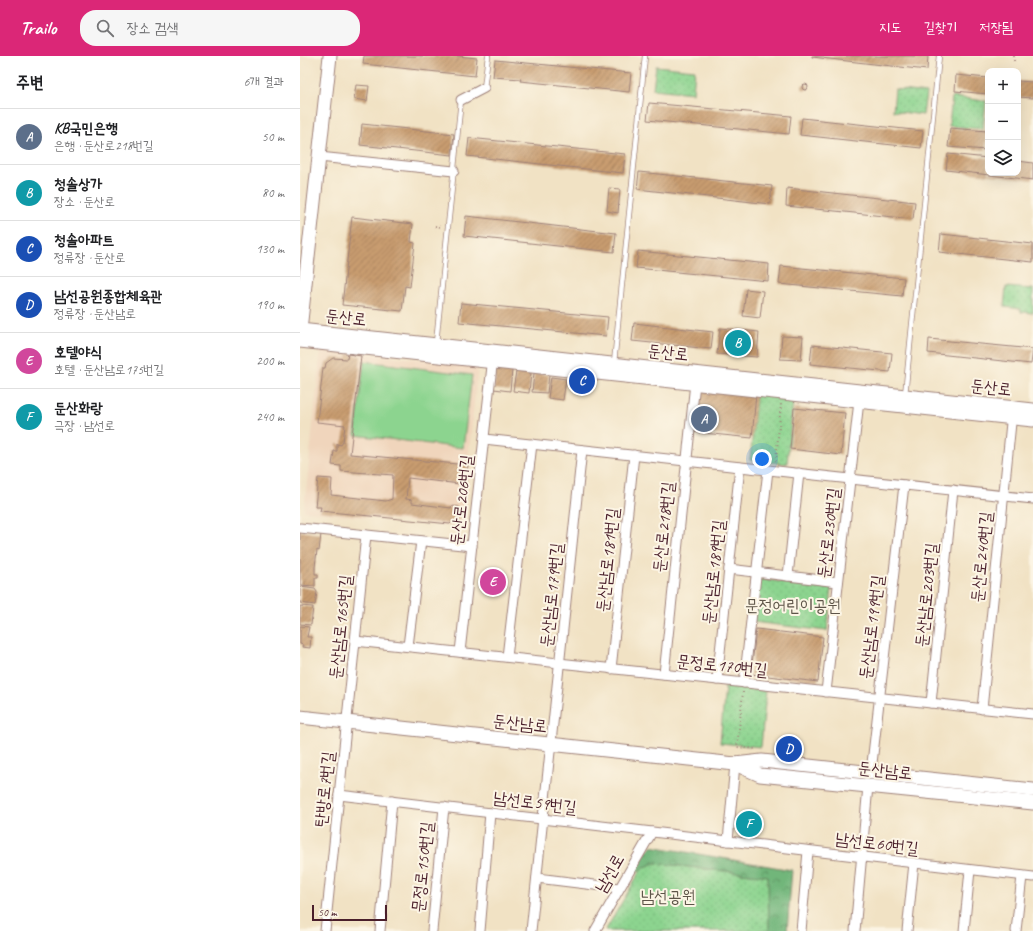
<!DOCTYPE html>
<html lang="ko">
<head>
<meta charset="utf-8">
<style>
  body { margin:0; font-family:Caveat,"Poor Story",sans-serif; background:#f6f6f6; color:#202124 }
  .controls { position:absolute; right:12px; top:12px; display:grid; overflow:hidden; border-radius:8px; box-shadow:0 4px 16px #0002 }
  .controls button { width:36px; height:36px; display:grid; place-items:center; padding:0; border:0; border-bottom:1px solid #e0e0e0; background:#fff; color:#202124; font:20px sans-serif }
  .scale { position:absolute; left:12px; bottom:10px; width:75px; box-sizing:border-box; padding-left:4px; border:2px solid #4a1f2b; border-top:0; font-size:11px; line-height:14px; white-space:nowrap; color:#4a1f2b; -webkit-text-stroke:3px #fcf5e5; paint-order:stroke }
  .you { position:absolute; left:462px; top:403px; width:14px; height:14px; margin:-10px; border:3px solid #fff; border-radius:50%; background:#1a73e8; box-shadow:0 0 0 6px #1a73e833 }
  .badge { display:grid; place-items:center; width:26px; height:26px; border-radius:50%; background:#db2777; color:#fff; font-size:13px; font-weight:700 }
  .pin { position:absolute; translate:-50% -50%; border:2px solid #fff; box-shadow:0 1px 4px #0006 }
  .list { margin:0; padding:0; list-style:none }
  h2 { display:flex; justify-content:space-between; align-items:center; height:52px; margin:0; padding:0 16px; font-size:17px }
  h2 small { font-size:13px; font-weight:400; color:#757577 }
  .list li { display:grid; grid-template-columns:26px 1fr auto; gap:12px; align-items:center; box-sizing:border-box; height:56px; padding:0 16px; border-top:1px solid #e0e0e0 }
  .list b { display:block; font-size:15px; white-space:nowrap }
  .list p { margin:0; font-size:13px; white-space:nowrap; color:#757577 }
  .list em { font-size:13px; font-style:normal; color:#757577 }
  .icon { flex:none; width:22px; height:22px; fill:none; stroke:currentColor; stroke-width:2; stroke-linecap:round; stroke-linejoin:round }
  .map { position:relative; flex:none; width:733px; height:875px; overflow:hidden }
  header { display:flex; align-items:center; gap:24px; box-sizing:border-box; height:56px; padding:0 20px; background:#db2777; color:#fff }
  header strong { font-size:19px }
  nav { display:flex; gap:22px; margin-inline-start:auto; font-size:14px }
  .search { width:280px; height:36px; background:#f6f6f6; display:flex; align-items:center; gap:10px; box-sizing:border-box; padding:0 14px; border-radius:16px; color:#757577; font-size:15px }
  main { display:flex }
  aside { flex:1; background:#fff }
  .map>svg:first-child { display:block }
  .built { fill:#f0d5bc }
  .green { fill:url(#green-dots); stroke:#6b7a5d }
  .forest { fill:url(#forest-crowns); stroke:#5e6a52 }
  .pitch { fill:#8cd48f; stroke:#6b7a5d }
  .building { fill:url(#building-hatch) }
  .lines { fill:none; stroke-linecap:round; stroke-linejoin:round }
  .lane-casing { stroke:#9e8078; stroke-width:6 }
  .street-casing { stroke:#9e8078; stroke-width:11 }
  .secondary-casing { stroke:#9e8078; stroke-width:15 }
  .path { stroke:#9e8078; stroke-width:2; stroke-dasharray:1 3; stroke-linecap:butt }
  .lane { stroke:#fff; stroke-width:4.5 }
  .street { stroke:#fff; stroke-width:9 }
  .secondary { stroke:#fff; stroke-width:13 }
  .labels { text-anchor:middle; stroke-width:4; stroke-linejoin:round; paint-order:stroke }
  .street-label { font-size:17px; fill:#4a1f2b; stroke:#fcf5e5 }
  .park-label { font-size:17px; fill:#5e5549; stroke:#fcf5e5 }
</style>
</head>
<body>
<header>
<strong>Trailo</strong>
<div class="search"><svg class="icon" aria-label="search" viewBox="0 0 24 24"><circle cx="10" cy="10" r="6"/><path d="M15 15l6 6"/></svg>장소 검색</div>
<nav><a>지도</a><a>길찾기</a><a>저장됨</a></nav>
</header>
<main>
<aside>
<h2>주변<small>6개 결과</small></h2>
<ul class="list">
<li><span class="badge" style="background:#5c6f8a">A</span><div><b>KB국민은행</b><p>은행 · 둔산로218번길</p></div><em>50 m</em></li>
<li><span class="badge" style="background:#0f9aa8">B</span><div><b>청솔상가</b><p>장소 · 둔산로</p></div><em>80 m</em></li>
<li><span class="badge" style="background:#1a4fb4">C</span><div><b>청솔아파트</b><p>정류장 · 둔산로</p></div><em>130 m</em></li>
<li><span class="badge" style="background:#1a4fb4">D</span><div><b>남선공원종합체육관</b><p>정류장 · 둔산남로</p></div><em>190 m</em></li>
<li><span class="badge" style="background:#d1479c">E</span><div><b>호텔야식</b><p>호텔 · 둔산남로175번길</p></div><em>200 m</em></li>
<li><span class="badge" style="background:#0f9aa8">F</span><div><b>둔산화랑</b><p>극장 · 남선로</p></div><em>240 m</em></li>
</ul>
</aside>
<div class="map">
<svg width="733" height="875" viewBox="0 0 733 875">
  <defs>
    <pattern id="green-dots" width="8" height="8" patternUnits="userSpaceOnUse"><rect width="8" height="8" fill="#8cd48f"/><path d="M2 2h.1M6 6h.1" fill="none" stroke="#7ab67c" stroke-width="1.8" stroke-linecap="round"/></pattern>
    <pattern id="forest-crowns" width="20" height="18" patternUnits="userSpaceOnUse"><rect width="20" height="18" fill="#71b67a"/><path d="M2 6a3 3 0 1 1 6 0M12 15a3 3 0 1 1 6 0" fill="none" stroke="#5f9364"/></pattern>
    <pattern id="building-hatch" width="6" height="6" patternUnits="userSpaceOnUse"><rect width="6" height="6" fill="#c89c70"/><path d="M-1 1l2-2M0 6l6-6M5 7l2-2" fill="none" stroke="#a47f5c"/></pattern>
  </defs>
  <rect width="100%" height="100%" fill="#fcf5e5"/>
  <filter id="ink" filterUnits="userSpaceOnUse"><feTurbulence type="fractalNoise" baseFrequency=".025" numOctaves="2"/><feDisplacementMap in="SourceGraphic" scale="8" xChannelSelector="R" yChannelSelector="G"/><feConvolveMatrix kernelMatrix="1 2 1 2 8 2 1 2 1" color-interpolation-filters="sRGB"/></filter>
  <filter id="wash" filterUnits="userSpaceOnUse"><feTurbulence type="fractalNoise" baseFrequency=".012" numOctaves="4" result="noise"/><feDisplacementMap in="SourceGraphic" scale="16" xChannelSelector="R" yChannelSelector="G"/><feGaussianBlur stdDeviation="0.9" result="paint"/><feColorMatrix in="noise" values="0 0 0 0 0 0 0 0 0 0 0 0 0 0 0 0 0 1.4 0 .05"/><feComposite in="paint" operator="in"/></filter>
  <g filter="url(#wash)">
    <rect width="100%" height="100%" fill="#f1e2c4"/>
    <path class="built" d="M21,293L178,309L161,471L4,455Z"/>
    <g class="green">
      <path d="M356,10L395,14L393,37L353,33Z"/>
      <path d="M595,33L626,37L623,59L593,55Z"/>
      <path d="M652,41L686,45L683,73L649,70Z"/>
      <path d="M706,231L733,233V257L721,256V253L704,251Z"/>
      <path d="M457,333L494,336L487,408L450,404Z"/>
      <path d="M459,523L532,532L527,575L453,566Z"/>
      <path d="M425,631L466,635L461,691L420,687Z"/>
      <path d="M348,802L477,817L470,875H305Z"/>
    </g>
    <path class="forest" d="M351,790L492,814L487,875H469L468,820L354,807L331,818Z"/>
    <path class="pitch" d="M64,305L172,319L163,392L55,379Z"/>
    <g id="blocks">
      <g class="building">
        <path d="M64,0H157L177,2L175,20L63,8Z"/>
        <path d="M512,0H628L627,14L512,1Z"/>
        <path d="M195,4L331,17L329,36L220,25L221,23L193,21Z"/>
        <path d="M656,19L688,22V38L655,35Z"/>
        <path d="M718,25L733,26V42L718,41Z"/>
        <circle cx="505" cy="31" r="3"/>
        <path d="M56,29L69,30L67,45L54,43Z"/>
        <path d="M349,47L491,60L489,78L347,64Z"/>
        <path d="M502,62L623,75L621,92L500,79Z"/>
        <path d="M62,68L154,78L152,99L60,89Z"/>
        <path d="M650,72L687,75L686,94L648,91Z"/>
        <path d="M169,82L325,98L323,117L167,100Z"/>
        <path d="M648,98L688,102V117H718V105L733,107V124L646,114Z"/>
        <path d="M339,116L472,130L470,148L337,133Z"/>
        <path d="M309,132L320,133L318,157L307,155Z"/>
        <path d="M487,132L615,146L613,163L486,150Z"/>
        <path d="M166,160L316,177L314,196L164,180Z"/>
        <path d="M52,161L113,168L111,186L115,187L110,231L105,230L102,255L42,249Z"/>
        <path d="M641,178L733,188V206L639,196Z"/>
        <path d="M338,195L469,208L468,225L336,212Z"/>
        <path d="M481,210L604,222L602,240L479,228Z"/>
        <path d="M446,233L463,235L460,262L443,260Z"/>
        <path d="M161,247L308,261L306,280L159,266Z"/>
        <path d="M334,267L413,276L411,293L332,285Z"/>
        <path d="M420,272L459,276L457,301L417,298Z"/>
        <path d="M482,280L503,281L501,304L480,303Z"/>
        <path d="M629,283L733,293L731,308L628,297Z"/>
        <path d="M512,289L592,297L590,316L510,308Z"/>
        <path d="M48,298L61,300L50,398L168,409L166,426L161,425L160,428L108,422L106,443L112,444V447L151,452L152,450L159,451L158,464L157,466L153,465L150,468L20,455L21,451H15L18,422L32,423L31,439L86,445L92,443L93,419L41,415V410L32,409L34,395H37V388L41,389L43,386L45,369L17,366L23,312H25L26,307L33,302L47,303Z"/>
        <path d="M196,313L212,314L210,335L194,333Z"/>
        <path d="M216,315L231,317L229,337L213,335Z"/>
        <path d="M234,317L249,319L247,337L232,336Z"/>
        <path d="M251,321L266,323L263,344L248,342Z"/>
        <path d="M398,333L456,338L452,382L393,376Z"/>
        <path d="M494,352L545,357L541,399L490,393Z"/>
        <path d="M0,475L21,478L19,495L17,494L15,511V518H18V522H15V530L0,529Z"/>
        <path d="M0,531L15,533L17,536L15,549L0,547Z"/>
        <path d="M0,550L13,551L11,569L0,568Z"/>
        <path d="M0,570L9,571L7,581H11L10,592L2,591L3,589L0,588Z"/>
        <path d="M456,573L523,581L518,626L451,618Z"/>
      </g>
    </g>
  </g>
  <g filter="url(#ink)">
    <use href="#blocks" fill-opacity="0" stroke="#9e8078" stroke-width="1"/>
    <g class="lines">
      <g class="lane-casing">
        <g id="lane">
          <path d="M184,32L188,0"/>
          <path d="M136,287L161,44"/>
          <path d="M314,307L345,0"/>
          <path d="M605,339L639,0"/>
        </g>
      </g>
      <g class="street-casing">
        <g id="street">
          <path d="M161,44L184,32"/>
          <path d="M19,101L154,115"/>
          <path d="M184,383L733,443"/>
          <path d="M0,472L172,490"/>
          <path d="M429,513L538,526"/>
          <path d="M488,520L499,417"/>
          <path d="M55,585L733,658"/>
          <path d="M108,590L121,485"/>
          <path d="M160,596L193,301"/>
          <path d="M207,601L232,388"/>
          <path d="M311,613L334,399"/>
          <path d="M364,618L395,327"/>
          <path d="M417,624L440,411"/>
          <path d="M444,627L468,414"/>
          <path d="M526,636L559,345"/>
          <path d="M631,647L653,434"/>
          <path d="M682,653L712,357"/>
          <path d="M571,716L604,429"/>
          <path d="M39,739L733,821"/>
          <path d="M428,785L435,708"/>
          <path d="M237,822L319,832"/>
          <path d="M25,875L66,479"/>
          <path d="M80,875L92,745"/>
          <path d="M132,875L144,751"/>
          <path d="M180,875L190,757"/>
          <path d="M231,875L282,394"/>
          <path d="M295,875L352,776"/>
          <path d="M501,875L508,795"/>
          <path d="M555,875L568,730"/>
          <path d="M607,875L614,807"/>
          <path d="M664,875L670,814"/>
          <path d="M716,875L722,820"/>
        </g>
      </g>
      <g class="secondary-casing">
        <g id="secondary">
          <path d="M0,274L733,354"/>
          <path d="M0,274L30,0"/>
          <path d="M0,285L733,364"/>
          <path d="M0,661L435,708L462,705L733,734"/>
          <path d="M435,708L460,719L733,747"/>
        </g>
      </g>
      <g class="path">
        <path d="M714,0V6"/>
        <path d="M135,170L141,171"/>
        <path d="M476,405L481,348"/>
        <path d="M443,636L437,691L457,693"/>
      </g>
      <use href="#lane" class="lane"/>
      <use href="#street" class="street"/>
      <use href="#secondary" class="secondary"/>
    </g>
  </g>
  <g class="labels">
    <g class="street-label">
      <text transform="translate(46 261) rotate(6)" y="6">둔산로</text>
      <text transform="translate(368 296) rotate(6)" y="6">둔산로</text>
      <text transform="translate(691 331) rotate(6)" y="6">둔산로</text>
      <text transform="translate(161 444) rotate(-83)" y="6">둔산로206번길</text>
      <text transform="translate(363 471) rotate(-84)" y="6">둔산로218번길</text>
      <text transform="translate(528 477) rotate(-83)" y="6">둔산로230번길</text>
      <text transform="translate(681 501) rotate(-84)" y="6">둔산로240번길</text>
      <text transform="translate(307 504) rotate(-84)" y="6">둔산남로181번길</text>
      <text transform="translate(413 516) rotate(-84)" y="6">둔산남로189번길</text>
      <text transform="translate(251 539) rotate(-84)" y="6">둔산남로179번길</text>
      <text transform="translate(626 539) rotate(-84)" y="6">둔산남로203번길</text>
      <text transform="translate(40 571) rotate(-84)" y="6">둔산남로165번길</text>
      <text transform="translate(571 571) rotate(-83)" y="6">둔산남로199번길</text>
      <text transform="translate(422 609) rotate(6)" y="6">문정로170번길</text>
      <text transform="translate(220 667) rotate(6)" y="6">둔산남로</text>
      <text transform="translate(585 714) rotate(6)" y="6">둔산남로</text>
      <text transform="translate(24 733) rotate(-84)" y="6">탄방로7번길</text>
      <text transform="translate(235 746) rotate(7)" y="6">남선로59번길</text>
      <text transform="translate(577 787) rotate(7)" y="6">남선로60번길</text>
      <text transform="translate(122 811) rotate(-84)" y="6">문정로150번길</text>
      <text transform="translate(309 817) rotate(-60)" y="6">남선로</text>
    </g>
    <g class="park-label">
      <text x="493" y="555">문정어린이공원</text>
      <text x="368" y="846">남선공원</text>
    </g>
  </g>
</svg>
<div class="controls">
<button>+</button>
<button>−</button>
<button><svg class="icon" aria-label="layers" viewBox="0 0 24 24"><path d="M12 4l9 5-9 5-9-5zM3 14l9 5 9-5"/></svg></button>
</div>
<div class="scale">50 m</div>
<div class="you"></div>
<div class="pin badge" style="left:404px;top:363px;background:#5c6f8a">A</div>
<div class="pin badge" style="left:438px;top:287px;background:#0f9aa8">B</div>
<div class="pin badge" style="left:282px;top:325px;background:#1a4fb4">C</div>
<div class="pin badge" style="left:489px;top:693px;background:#1a4fb4">D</div>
<div class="pin badge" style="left:193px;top:526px;background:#d1479c">E</div>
<div class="pin badge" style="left:449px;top:768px;background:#0f9aa8">F</div>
</div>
</main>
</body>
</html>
